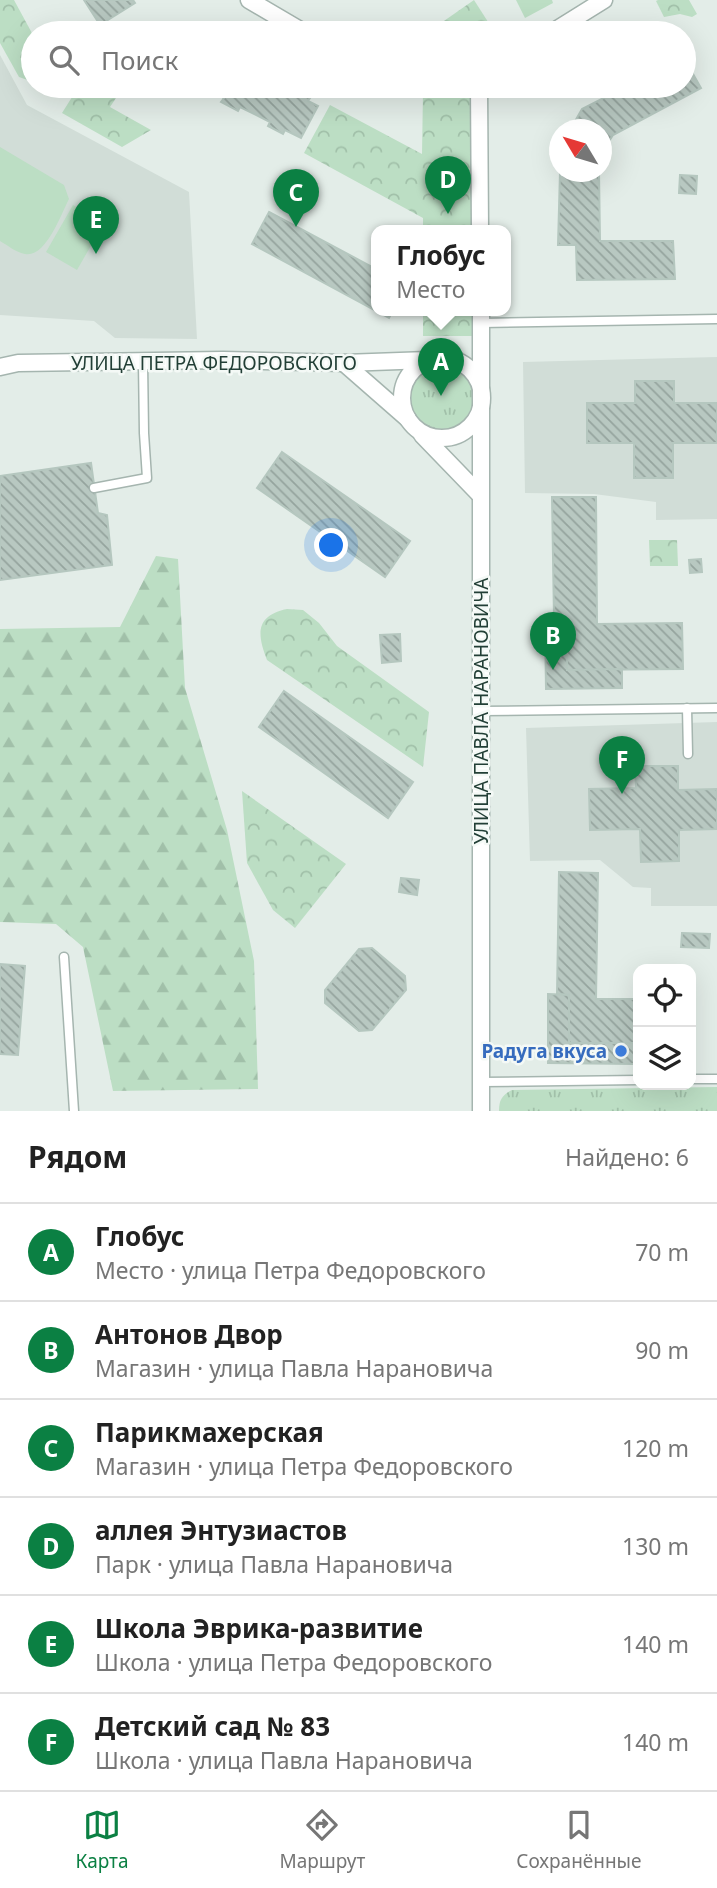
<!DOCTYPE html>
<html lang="ru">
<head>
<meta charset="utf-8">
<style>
  body { margin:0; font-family:"Noto Sans",sans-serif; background:#f6f6f6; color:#222 }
  .controls { position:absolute; right:21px; bottom:21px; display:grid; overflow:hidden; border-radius:14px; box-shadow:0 7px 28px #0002 }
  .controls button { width:63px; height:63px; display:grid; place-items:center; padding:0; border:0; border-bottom:2px solid #e0e0e0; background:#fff; color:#222; font:35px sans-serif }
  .compass { position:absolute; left:549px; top:119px; width:63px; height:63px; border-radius:50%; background:#fff; box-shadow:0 7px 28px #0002; rotate:308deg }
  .you { position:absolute; left:332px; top:546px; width:24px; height:24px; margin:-18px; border:5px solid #fff; border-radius:50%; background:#1a73e8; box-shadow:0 0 0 10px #1a73e833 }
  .badge { display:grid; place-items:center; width:46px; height:46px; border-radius:50%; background:#0b8043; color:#fff; font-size:23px; font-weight:700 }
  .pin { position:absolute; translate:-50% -58px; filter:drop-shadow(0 2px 4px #0008) }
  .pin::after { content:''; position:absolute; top:37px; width:24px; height:21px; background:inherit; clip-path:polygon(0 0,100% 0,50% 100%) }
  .popup { position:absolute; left:371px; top:225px; width:140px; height:91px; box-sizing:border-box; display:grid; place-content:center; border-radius:14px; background:#fff; filter:drop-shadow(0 2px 5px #0005); font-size:23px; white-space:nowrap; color:#767676 }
  .popup b { font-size:26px; color:#222 }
  .popup::after { content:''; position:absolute; left:50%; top:100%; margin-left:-14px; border:14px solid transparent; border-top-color:#fff }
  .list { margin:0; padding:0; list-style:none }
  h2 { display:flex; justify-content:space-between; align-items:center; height:91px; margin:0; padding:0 28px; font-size:30px }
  h2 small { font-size:23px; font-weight:400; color:#767676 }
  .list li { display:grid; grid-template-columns:46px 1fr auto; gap:21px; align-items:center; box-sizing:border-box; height:98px; padding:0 28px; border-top:2px solid #e0e0e0 }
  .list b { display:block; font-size:26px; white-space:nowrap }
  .list p { margin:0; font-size:23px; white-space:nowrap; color:#767676 }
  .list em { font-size:23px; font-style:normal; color:#767676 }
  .icon { flex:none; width:38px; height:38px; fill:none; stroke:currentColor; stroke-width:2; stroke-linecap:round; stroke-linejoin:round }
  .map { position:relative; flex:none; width:717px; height:1111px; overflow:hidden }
  .search { position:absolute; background:#fff; box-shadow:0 7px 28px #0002; left:21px; right:21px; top:21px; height:77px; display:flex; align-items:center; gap:18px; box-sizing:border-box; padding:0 24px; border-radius:38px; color:#767676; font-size:26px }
  .sheet { height:679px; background:#fff }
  nav { display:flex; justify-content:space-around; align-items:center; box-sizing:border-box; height:98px; border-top:2px solid #e0e0e0; background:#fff; font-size:19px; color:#767676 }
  nav a { display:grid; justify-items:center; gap:4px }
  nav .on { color:#0b8043 }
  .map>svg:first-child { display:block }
  .built { fill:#d1ddd7 }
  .grass { fill:url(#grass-tufts) }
  .forest { fill:url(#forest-firs) }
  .park { fill:url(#park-crowns) }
  .pitch { fill:#bcdec4 }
  .building { fill:url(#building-back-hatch); stroke:#b5c7bf; stroke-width:2 }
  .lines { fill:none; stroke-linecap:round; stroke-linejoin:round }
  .service-casing { stroke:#a5b5af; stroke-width:11 }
  .minor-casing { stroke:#a5b5af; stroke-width:19 }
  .service { stroke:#fff; stroke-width:8 }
  .minor { stroke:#fff; stroke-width:16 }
  .shop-dot { fill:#3f7fe0; stroke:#f4f9f6; stroke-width:2.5 }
  .labels { text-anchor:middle; stroke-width:5; stroke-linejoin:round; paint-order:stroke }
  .street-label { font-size:19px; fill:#223f36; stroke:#f4f9f6 }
  .shop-label { font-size:19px; font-weight:bold; fill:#366cbe; stroke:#f4f9f6; text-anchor:end }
</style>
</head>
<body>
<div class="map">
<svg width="717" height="1111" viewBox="0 0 717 1111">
  <defs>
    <pattern id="grass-tufts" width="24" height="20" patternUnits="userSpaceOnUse" patternTransform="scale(1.75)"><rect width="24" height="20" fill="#bcdec4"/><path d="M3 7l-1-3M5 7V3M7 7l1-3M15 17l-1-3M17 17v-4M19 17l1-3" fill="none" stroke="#a1c0a9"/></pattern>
    <pattern id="forest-firs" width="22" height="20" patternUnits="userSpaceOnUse" patternTransform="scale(1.75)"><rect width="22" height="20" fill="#bcdec4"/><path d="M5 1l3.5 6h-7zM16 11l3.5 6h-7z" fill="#a1c0a9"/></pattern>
    <pattern id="park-crowns" width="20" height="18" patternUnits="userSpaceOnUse" patternTransform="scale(1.75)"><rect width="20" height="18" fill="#bcdec4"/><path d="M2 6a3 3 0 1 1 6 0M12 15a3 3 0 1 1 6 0" fill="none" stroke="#a1c0a9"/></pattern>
    <pattern id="building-back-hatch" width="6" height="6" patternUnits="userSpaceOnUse" patternTransform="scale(1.75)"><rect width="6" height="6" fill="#b8c8c1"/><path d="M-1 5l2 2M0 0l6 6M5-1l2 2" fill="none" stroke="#95a49e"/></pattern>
  </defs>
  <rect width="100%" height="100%" fill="#e3ede8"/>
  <g class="built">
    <path d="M0,55L27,105L189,192L197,339L115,338L94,321L0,315Z"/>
    <path d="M717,357V519L656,520V502L594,494L525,493L523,362Z"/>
    <path d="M717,722V906H651V888L633,887L600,860L530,861L526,728Z"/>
  </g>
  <g class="grass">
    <circle cx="442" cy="398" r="31"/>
    <path d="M717,1087V1111H499C499,1100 502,1095 512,1090Z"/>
  </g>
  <path class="forest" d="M156,556L178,559L185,688L227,830L254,961L258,1089L113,1091L83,947L56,924L0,922V629L120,627Z"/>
  <g class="park">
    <path d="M0,0H14L33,35V82L19,77L0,43Z"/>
    <path d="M474,0L490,25L478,33H448L441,23Z"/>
    <path d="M658,0H689L697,14L692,17L680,14L664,17L656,1Z"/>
    <path d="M79,86H124L110,107L151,130L122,147L62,113Z"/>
    <path d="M423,91H473V230H423V218L304,153L330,105L422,154Z"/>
    <rect x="423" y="310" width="51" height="26"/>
    <path d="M649,540H677L678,566H650Z"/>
    <path d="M287,609L303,610L319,623L337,646L429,712L423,767L267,660C257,634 255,616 287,609Z"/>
    <path d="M242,791L346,864L295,928L273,910L247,863Z"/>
  </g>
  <g class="pitch">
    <path d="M516,0H552L553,3L525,18Z"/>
    <path d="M0,147L64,185L69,199C61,214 46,258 25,254C17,253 7,245 0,241Z"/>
    <path d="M73,205L104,223L77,270L46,252Z"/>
  </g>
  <g class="building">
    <path d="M84,0H133L135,3L100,25Z"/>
    <path d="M684,58L701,88L613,135L602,152V130H570L582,109L627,86H684Z"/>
    <path d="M211,86H287L310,98L308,101L318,106L301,138L285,130L283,134L268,126L270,122L240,107L238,111L221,102L224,98L209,90Z"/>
    <path d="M560,172H599L600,241H673L675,279L577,280L576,245H558Z"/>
    <path d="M680,175L697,176L696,194L679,193Z"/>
    <path d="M269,212L376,269V310H393L389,318L252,244Z"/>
    <path d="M635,381H674V403H717V443H673V478H634V443H587V403H635Z"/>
    <path d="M282,452L410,541L385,577L257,488Z"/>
    <path d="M91,463L98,513L107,515L112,565L0,580V476Z"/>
    <path d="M552,497H596L597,624L682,623L683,669L567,670L566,618H554Z"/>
    <path d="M701,559L702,572L690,573L689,560Z"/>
    <path d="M566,618L567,670L622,669V688L546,689L545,619Z"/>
    <path d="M400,634L401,661L382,663L380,635Z"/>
    <path d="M284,691L413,782L388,818L259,727Z"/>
    <path d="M635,766H678V790L717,789V829L679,830V861L641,862L640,829L590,830L589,789L636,788Z"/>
    <path d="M559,872L598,873L596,999H638V1044L569,1043V995L557,994Z"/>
    <path d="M401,878L419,880L417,895L399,892Z"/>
    <path d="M682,933L710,934L709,948L681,947Z"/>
    <path d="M372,948L405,976L406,990L372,1030L359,1031L325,1003V990L359,949Z"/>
    <path d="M0,964L25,966L18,1055L0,1054Z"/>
    <path d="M548,994L569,995V1043H634V1064L548,1063Z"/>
  </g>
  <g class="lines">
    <g class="service-casing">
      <g id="service">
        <path d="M481,323L717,319"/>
        <path d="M94,488L147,478L144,433L143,362"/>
        <path d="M687,708L688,754"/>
        <path d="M481,711L717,708"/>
        <path d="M64,957L74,1111"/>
        <path d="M691,1079H717"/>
        <path d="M481,1082L638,1080"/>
      </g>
    </g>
    <g class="minor-casing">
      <g id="minor">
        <path d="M249,0L305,33"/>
        <path d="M551,33L604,0"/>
        <path d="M479,86L480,230"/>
        <circle cx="442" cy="398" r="40"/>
        <path d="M344,363L408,419"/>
        <path d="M0,367L18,363L223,360L344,363L428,360"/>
        <path d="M422,435L480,495"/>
        <path d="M481,1111V310"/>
      </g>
    </g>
    <use href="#service" class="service"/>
    <use href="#minor" class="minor"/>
  </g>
  <circle class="shop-dot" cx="621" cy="1051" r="7"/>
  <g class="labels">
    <g class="street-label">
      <text x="214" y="370">УЛИЦА ПЕТРА ФЕДОРОВСКОГО</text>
      <text transform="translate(481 711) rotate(-90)" y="7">УЛИЦА ПАВЛА НАРАНОВИЧА</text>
    </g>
    <g class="shop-label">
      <text x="607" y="1058">Радуга вкуса</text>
    </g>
  </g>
</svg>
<div class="controls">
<button><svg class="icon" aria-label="locate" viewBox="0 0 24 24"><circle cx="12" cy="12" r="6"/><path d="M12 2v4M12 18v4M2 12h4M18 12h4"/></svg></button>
<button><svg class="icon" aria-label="layers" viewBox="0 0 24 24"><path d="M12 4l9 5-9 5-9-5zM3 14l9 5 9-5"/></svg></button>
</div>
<svg class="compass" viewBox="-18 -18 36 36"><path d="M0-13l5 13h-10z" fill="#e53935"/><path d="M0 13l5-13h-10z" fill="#767676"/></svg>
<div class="you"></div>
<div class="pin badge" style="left:441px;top:396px">A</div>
<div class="popup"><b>Глобус</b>Место</div>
<div class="pin badge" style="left:553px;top:670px">B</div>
<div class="pin badge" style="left:296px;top:227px">C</div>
<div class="pin badge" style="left:448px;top:214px">D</div>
<div class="pin badge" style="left:96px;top:254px">E</div>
<div class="pin badge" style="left:622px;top:794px">F</div>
<div class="search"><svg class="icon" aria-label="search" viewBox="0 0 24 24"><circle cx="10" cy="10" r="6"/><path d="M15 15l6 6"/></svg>Поиск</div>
</div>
<section class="sheet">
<h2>Рядом<small>Найдено: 6</small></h2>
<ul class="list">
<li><span class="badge">A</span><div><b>Глобус</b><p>Место · улица Петра Федоровского</p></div><em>70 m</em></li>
<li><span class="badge">B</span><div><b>Антонов Двор</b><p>Магазин · улица Павла Нарановича</p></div><em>90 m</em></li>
<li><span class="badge">C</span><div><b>Парикмахерская</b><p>Магазин · улица Петра Федоровского</p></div><em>120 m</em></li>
<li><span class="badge">D</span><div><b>аллея Энтузиастов</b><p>Парк · улица Павла Нарановича</p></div><em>130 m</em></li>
<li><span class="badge">E</span><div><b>Школа Эврика-развитие</b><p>Школа · улица Петра Федоровского</p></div><em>140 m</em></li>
<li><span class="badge">F</span><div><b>Детский сад № 83</b><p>Школа · улица Павла Нарановича</p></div><em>140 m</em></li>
</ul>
</section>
<nav>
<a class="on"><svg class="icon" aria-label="map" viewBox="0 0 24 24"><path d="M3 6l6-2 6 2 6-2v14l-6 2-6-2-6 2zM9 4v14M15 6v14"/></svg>Карта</a>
<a><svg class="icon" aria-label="directions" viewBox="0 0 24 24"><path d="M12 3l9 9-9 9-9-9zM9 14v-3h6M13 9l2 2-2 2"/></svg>Маршрут</a>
<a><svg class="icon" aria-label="saved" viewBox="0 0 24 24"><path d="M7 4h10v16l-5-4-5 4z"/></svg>Сохранённые</a>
</nav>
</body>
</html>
